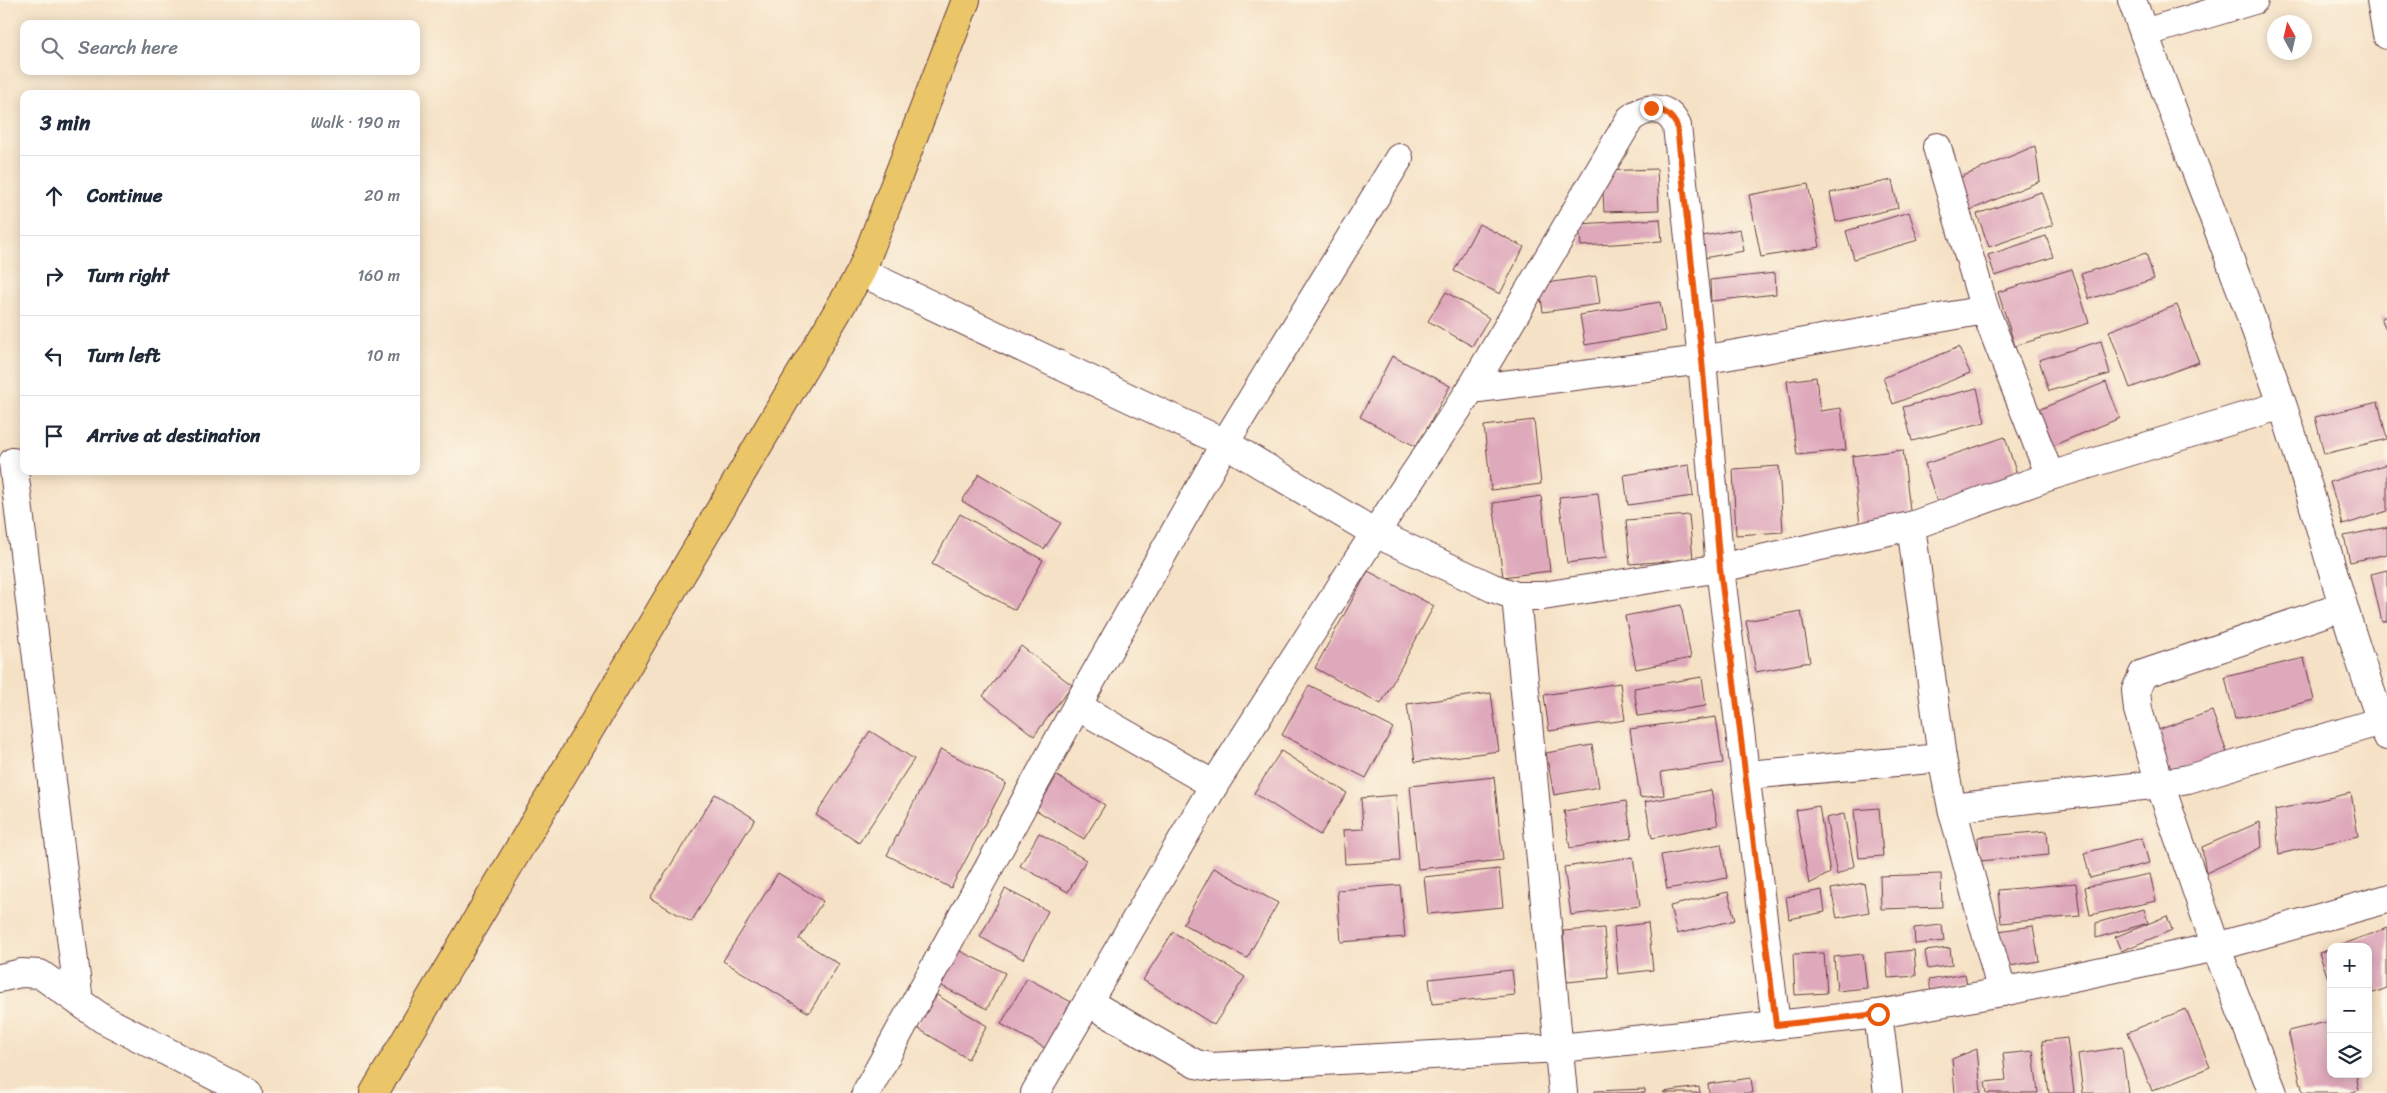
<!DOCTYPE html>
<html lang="en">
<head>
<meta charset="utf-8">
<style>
  body { margin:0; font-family:Sriracha,sans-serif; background:#f2f2f3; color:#1f2937 }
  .controls { position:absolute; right:15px; bottom:15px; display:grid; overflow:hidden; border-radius:10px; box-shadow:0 2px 12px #0003 }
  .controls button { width:45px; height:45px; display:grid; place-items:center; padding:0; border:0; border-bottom:1px solid #e0e1e3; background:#fff; color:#1f2937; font:25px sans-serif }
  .compass { position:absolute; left:2267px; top:15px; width:45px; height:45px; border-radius:50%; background:#fff; box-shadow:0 2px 12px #0003; rotate:352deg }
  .stop { position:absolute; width:15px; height:15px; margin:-11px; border:4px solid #ea580c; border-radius:50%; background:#fff }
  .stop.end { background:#ea580c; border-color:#fff; box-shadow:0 1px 5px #0008 }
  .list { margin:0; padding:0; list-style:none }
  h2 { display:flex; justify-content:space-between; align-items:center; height:65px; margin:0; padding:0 20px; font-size:21px }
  h2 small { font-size:16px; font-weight:400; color:#747a83 }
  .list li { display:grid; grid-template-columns:32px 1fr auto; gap:15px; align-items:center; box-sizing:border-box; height:80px; padding:0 20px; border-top:1px solid #e0e1e3 }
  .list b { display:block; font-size:19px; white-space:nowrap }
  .list em { font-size:16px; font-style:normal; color:#747a83 }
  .icon { flex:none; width:28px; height:28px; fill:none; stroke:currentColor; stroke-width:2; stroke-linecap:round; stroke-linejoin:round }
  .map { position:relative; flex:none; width:2387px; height:1093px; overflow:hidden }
  .search { position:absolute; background:#fff; box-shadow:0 2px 12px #0003; left:20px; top:20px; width:400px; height:55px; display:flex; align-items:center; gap:12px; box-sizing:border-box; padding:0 18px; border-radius:10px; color:#747a83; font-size:19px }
  .panel { position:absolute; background:#fff; box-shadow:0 2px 12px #0003; left:20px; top:90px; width:400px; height:385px; border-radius:10px }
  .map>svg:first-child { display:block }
  .building { fill:#dfa9bc }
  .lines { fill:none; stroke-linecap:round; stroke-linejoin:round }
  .minor-casing { stroke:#643c42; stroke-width:30 }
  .highway-casing { stroke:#643c42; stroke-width:30 }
  .minor { stroke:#fff; stroke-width:28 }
  .highway { stroke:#ebc669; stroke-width:28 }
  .route { stroke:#ea580c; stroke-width:6 }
</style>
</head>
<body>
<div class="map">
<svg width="2387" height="1093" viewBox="0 0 2387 1093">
  <rect width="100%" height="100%" fill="#fcf5e5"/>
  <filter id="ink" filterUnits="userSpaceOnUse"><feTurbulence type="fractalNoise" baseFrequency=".02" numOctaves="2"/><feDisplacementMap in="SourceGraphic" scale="10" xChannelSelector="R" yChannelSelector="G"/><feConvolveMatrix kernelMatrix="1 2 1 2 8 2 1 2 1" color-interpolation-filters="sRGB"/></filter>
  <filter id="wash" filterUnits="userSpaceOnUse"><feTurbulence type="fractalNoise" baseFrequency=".0096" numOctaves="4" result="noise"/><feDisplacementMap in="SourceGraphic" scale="20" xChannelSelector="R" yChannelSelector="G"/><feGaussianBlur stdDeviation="1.12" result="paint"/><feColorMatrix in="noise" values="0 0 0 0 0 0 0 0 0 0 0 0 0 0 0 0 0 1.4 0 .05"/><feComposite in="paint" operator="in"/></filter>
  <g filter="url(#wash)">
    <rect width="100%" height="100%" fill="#f5e1c5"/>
    <g id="blocks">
      <g class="building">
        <path d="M2035,146L2040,181L1968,211L1954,180Z"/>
        <path d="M1657,169L1659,210L1604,212L1602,171Z"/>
        <path d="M1892,180L1898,208L1836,222L1830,193Z"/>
        <path d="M1808,184L1820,247L1761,257L1749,195Z"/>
        <path d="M2041,192L2053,225L1989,247L1977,214Z"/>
        <path d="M1909,212L1918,240L1854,259L1846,231Z"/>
        <path d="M1660,219L1662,241L1581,246L1579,224Z"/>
        <path d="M1479,224L1524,247L1500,294L1454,271Z"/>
        <path d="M1740,229L1744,251L1703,258L1698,237Z"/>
        <path d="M2046,236L2053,257L1995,276L1988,255Z"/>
        <path d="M2146,253L2154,279L2089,299L2081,274Z"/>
        <path d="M2072,269L2089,323L2015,346L1998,292Z"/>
        <path d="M1775,273L1776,294L1711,301L1710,280Z"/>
        <path d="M1596,276L1600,304L1543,312L1539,284Z"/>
        <path d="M1446,292L1489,318L1472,346L1428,321Z"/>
        <path d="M1660,302L1665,331L1585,345L1580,315Z"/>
        <path d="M2177,305L2199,362L2130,388L2109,331Z"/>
        <path d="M2387,316V331L2381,318Z"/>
        <path d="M2101,341L2110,374L2049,391L2039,360Z"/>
        <path d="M1959,347L1970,373L1893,404L1883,378Z"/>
        <path d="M1392,356L1450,386L1417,447L1360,417Z"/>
        <path d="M1816,377L1820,411L1841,408L1846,450L1797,455L1787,381Z"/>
        <path d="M2106,382L2120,418L2047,448L2033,412Z"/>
        <path d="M1977,388L1985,422L1912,441L1903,407Z"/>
        <path d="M2378,402L2387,439L2324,454L2315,417Z"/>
        <path d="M1534,420L1541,484L1491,490L1484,426Z"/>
        <path d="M2005,437L2018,478L1938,505L1925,464Z"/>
        <path d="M1903,450L1911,519L1860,525L1852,456Z"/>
        <path d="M2387,464V511L2343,525L2330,482Z"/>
        <path d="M1689,465L1693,496L1628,505L1624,475Z"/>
        <path d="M1779,466L1783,532L1736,535L1733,469Z"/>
        <path d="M979,474L1061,523L1044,549L962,501Z"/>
        <path d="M1598,493L1606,558L1567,563L1559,497Z"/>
        <path d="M1541,496L1550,571L1503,577L1493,503Z"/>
        <path d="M960,514L1043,560L1015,610L932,564Z"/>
        <path d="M1689,515L1693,559L1630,564L1626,520Z"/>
        <path d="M2387,527V554L2350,562L2344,536Z"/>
        <path d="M2387,570V621L2382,622L2371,574Z"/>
        <path d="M1368,571L1434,606L1381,704L1315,668Z"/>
        <path d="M1681,605L1691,658L1636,669L1625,616Z"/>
        <path d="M1801,611L1810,662L1756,672L1746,621Z"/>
        <path d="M1021,646L1072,685L1034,736L983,696Z"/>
        <path d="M2304,658L2314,700L2235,719L2225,677Z"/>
        <path d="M1702,677L1706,706L1638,716L1634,688Z"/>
        <path d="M1620,683L1625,720L1549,731L1544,695Z"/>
        <path d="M1309,685L1393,728L1366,778L1282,735Z"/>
        <path d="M1491,693L1499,751L1415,762L1407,704Z"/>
        <path d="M2212,711L2227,753L2170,773L2155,731Z"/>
        <path d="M1716,717L1723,763L1661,772L1664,795L1640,798L1630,729Z"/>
        <path d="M870,731L914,759L859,843L816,815Z"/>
        <path d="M1592,745L1599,787L1554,795L1546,753Z"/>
        <path d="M941,749L1006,783L951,888L887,855Z"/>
        <path d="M1281,751L1347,793L1320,835L1254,793Z"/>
        <path d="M1057,776L1105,805L1084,839L1036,810Z"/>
        <path d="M1494,777L1503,860L1418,869L1410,786Z"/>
        <path d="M1711,790L1718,825L1652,838L1645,802Z"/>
        <path d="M2351,793L2358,836L2279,854L2275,810Z"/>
        <path d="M715,794L755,819L691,922L650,898Z"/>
        <path d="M1396,795L1400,861L1345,864L1343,830L1363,829L1361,798Z"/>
        <path d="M1626,801L1632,838L1570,848L1564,811Z"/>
        <path d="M1819,806L1830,873L1809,884L1796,810Z"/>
        <path d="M1879,808L1883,856L1859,858L1854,810Z"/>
        <path d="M1844,814L1854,866L1837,875L1826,818Z"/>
        <path d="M2260,822L2262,847L2206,873L2202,847Z"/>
        <path d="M2047,831L2049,855L1979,861L1978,837Z"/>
        <path d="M1039,833L1086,860L1068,892L1020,866Z"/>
        <path d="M2142,838L2149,863L2090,878L2084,853Z"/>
        <path d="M1721,844L1727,878L1667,889L1661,855Z"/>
        <path d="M1633,857L1640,906L1571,915L1564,867Z"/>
        <path d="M1214,868L1278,903L1247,958L1183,924Z"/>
        <path d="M1499,869L1503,907L1428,914L1424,877Z"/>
        <path d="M778,873L823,901L799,939L839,964L809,1013L723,961Z"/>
        <path d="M1941,874L1942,907L1881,909L1880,876Z"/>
        <path d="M2150,874L2156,901L2090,915L2085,887Z"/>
        <path d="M1864,883L1869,912L1837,918L1831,889Z"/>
        <path d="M2076,883L2080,916L2001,923L1998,890Z"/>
        <path d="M1400,885L1405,937L1341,942L1337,890Z"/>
        <path d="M1005,889L1048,911L1023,959L980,937Z"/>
        <path d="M1822,890L1825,912L1789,919L1786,897Z"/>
        <path d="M1728,892L1735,920L1677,934L1670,906Z"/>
        <path d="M2144,909L2148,923L2096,938V923Z"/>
        <path d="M2167,916L2172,930L2121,951L2115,937Z"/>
        <path d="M1648,923L1653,970L1618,974L1614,927Z"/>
        <path d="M1942,925L1944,941L1915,944L1914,928Z"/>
        <path d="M2033,926L2039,961L2004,967L1998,931Z"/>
        <path d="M1604,928L1608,978L1567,982L1563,931Z"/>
        <path d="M2387,928V988L2368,995V947L2337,946Z"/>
        <path d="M1173,932L1245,977L1214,1025L1143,980Z"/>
        <path d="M1950,948L1952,965L1928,969L1925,951Z"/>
        <path d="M2331,949V984H2330L2319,953Z"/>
        <path d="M958,950L1005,973L987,1009L940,985Z"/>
        <path d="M1914,950L1916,976L1888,978L1886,953Z"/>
        <path d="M1824,953L1827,993L1795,995L1793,954Z"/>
        <path d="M1863,954L1867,988L1837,991L1834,957Z"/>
        <path d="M1512,970L1515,995L1432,1004L1429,979Z"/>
        <path d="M1965,974L1967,986L1931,992L1929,980Z"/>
        <path d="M1027,978L1071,1002L1045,1048L1001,1024Z"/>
        <path d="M937,995L987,1026L968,1059L917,1028Z"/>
        <path d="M2186,1009L2210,1067L2152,1091L2128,1032Z"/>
        <path d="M2331,1021V1074H2356L2359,1090L2348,1093H2303L2288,1031Z"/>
        <path d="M2067,1038L2074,1093H2049L2042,1041Z"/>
        <path d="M2122,1047L2128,1093H2083L2078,1054Z"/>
        <path d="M1977,1049L1981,1093H1955L1952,1059Z"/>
        <path d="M2033,1051L2038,1093H1987L1985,1082L2006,1080L2003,1054Z"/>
        <path d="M1751,1078L1753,1093H1709L1708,1084Z"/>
        <path d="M1699,1087L1700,1093H1664L1663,1092Z"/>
        <path d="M1645,1089V1093H1595V1091Z"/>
      </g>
    </g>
  </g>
  <g filter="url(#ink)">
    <use href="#blocks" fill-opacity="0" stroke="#643c42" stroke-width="1"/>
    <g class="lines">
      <g class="minor-casing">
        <g id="minor">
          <path d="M2132,0C2180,135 2236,268 2282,404C2319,514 2345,627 2387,736"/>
          <path d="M2381,0L2387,35"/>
          <path d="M2144,33L2254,0"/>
          <path d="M1937,147L1985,310L2050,476"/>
          <path d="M861,272L1225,443L1375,533L1493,588L1516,596H1543L1720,568L1911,526L2050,476L2282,405"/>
          <path d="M1471,389L1702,360L1985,310"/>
          <path d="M13,462L79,1002"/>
          <path d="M1911,526L1942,758L1952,808L2002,992"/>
          <path d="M1516,596L1563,1093"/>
          <path d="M1077,706L1214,785"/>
          <path d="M1747,775L1942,758"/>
          <path d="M1952,808L2160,784L2188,779L2381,721"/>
          <path d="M0,978L21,973L40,974L103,1019L248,1093"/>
          <path d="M1088,1002L1185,1058L1196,1064L1212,1067L1560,1048L1878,1014L2002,992L2216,947L2387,899"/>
          <path d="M1878,1014L1888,1093"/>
          <path d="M866,1093L1077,706L1225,443L1399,158"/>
          <path d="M1035,1093L1214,785L1375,533L1471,389L1630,119C1647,105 1667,105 1677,126L1702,360L1720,568L1776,1025"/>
          <path d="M2273,1093L2216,947L2160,784L2138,710L2136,690L2143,674L2342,607"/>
        </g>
      </g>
      <g class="highway-casing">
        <path id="highway" d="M374,1093L861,272L966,0"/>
      </g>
      <use href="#minor" class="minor"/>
      <use href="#highway" class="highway"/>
    </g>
  </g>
  <g class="lines" filter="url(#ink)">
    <path class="route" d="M1651,108C1664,110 1671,114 1677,126L1702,360L1720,568L1776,1025L1878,1014"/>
  </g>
</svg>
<div class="controls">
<button>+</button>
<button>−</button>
<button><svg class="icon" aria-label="layers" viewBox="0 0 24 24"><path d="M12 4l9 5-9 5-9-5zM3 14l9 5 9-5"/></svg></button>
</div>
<svg class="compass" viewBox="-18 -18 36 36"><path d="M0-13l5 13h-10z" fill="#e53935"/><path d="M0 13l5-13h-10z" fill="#747a83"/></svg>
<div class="stop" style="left:1878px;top:1014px"></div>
<div class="stop end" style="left:1651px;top:108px"></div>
<div class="search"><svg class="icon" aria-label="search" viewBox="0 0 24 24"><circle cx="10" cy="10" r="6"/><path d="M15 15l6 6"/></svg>Search here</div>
<section class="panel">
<h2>3 min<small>Walk · 190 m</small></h2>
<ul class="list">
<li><svg class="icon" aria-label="ahead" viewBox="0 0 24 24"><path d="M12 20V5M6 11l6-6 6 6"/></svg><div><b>Continue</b></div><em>20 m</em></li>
<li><svg class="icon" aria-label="right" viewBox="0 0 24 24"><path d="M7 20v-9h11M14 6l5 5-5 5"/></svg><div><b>Turn right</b></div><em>160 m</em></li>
<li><svg class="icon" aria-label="left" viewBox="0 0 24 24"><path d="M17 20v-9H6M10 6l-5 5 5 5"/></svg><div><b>Turn left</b></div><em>10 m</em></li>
<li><svg class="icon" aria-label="arrive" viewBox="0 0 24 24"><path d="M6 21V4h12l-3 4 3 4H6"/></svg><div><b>Arrive at destination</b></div></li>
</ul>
</section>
</div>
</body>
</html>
